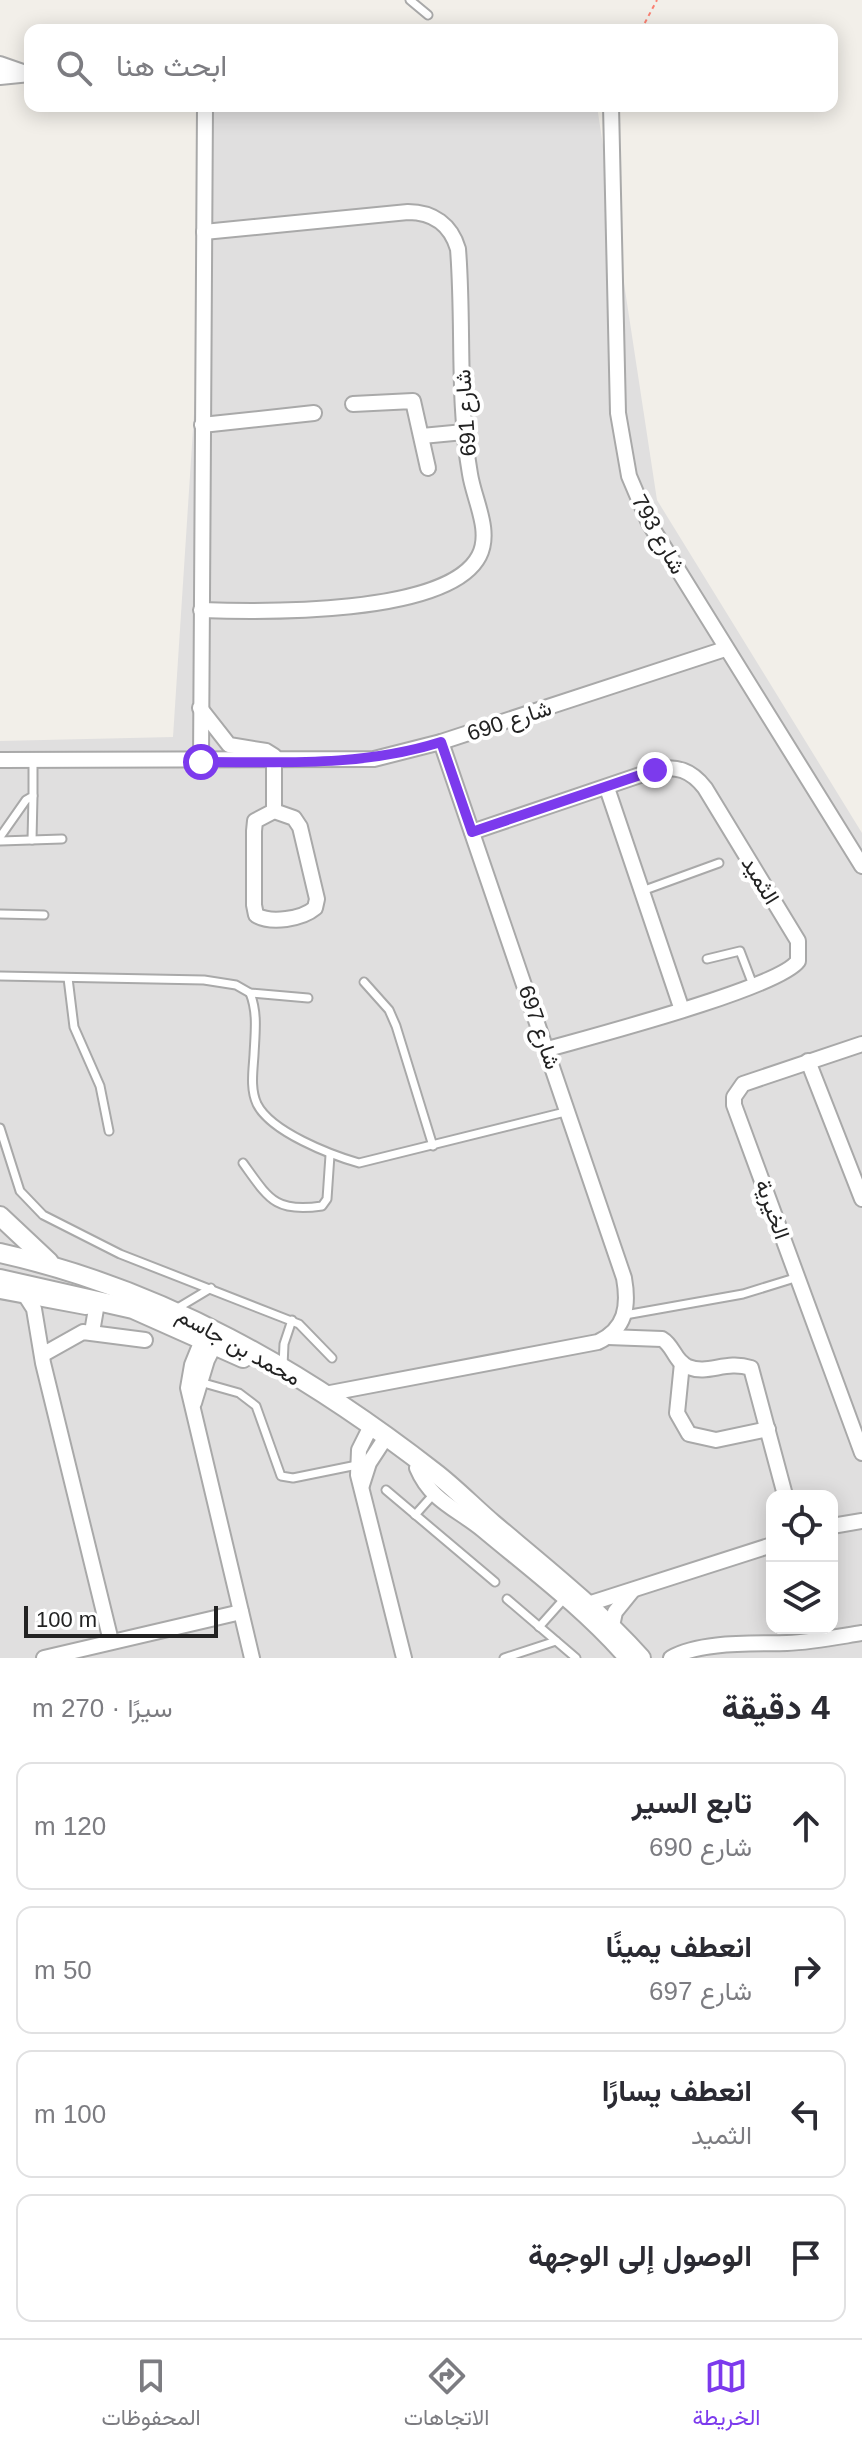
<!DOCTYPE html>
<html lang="ar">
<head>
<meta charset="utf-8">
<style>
  body { margin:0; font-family:Helvetica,Vazirmatn,sans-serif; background:#f7f7f7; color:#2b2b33; direction:rtl }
  .controls { position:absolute; right:24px; bottom:24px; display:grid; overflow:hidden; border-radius:16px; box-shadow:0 4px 20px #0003 }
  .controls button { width:72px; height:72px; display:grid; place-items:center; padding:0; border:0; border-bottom:2px solid #e1e1e2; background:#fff; color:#2b2b33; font:40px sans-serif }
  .scale { position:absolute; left:24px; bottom:20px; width:194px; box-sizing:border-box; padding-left:8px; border:4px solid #222; border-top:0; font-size:22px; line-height:28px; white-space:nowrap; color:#222; -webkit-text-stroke:6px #fff; paint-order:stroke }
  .stop { position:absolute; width:24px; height:24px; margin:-18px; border:6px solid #7c3aed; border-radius:50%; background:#fff }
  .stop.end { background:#7c3aed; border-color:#fff; box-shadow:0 2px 8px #0008 }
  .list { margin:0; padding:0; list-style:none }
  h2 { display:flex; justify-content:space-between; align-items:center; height:104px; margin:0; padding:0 32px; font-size:34px }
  h2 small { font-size:26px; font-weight:400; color:#7c7c81 }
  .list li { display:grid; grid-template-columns:52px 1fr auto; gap:24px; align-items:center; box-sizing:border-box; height:128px; margin:0 16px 16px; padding:0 16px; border:2px solid #e1e1e2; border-radius:16px }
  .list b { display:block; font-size:30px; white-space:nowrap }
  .list p { margin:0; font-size:26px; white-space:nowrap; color:#7c7c81 }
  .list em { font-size:26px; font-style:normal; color:#7c7c81 }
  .icon { flex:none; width:44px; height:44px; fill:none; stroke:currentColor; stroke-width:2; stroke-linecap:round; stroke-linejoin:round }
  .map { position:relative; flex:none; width:862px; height:1658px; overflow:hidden; direction:ltr }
  .search { position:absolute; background:#fff; box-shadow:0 4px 20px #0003; left:24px; right:24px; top:24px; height:88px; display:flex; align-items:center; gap:20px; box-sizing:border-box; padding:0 28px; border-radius:16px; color:#7c7c81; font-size:30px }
  .sheet { height:680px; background:#fff }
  nav { display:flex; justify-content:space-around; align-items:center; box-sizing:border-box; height:112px; border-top:2px solid #e1e1e2; background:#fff; font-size:22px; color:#7c7c81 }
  nav a { display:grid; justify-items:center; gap:4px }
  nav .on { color:#7c3aed }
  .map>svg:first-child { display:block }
  .residential { fill:#e0dfdf; fill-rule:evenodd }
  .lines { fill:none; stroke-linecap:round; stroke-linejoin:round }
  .service-casing { stroke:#a9a9a9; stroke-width:11 }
  .minor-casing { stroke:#a9a9a9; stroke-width:18 }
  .tertiary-casing { stroke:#a9a9a9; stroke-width:22 }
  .path { stroke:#fa8072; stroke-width:2; stroke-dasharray:4 4; stroke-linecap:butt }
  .service { stroke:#fff; stroke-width:7 }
  .minor { stroke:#fff; stroke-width:14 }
  .tertiary { stroke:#fff; stroke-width:18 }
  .route { stroke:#7c3aed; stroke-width:10 }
  .labels { text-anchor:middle; stroke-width:8; stroke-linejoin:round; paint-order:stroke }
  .street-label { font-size:22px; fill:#222; stroke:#fff }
</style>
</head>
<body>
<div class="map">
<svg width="862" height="1658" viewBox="0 0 862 1658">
  <rect width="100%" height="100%" fill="#f2efe9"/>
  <path class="residential" d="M214,106H597L657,500L862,833V1658H0V741L173,737ZM772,1496H832V1628H772Z"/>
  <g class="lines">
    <g class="service-casing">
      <g id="service">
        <path d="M410,0L428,15"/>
        <path d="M0,837L26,800L33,796V762"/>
        <path d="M32,840L33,796"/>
        <path d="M0,841L62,839"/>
        <path d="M642,891L719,863"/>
        <path d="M0,914L44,915"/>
        <path d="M707,959L740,951L753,985"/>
        <path d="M0,976L204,980L236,985L250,993L308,998"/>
        <path d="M68,978L74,1027L100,1086L109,1131"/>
        <path d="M364,982L389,1010L396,1026L433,1146"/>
        <path d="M250,993C258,1013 255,1033 254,1055C253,1071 250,1089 257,1104C271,1132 331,1155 359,1163L569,1111"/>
        <path d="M0,1128L20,1191L43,1215L120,1254L299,1324L332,1358"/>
        <path d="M243,1163C269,1199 275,1213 322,1206L327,1199L330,1155"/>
        <path d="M176,1309L211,1288"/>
        <path d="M625,1315L743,1294L798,1277"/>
        <path d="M283,1366L284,1344L292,1320"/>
        <path d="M200,1382L239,1393L256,1406L281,1476L293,1478L357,1465"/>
        <path d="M386,1490L495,1582"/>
        <path d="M415,1515L432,1496"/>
        <path d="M507,1599L576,1658"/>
        <path d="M539,1627L564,1599"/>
        <path d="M504,1658L556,1641"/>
      </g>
    </g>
    <g class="minor-casing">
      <g id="minor">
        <path d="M0,64L23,72"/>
        <path d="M0,77L30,74"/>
        <path d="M611,106L618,413L629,476L649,523L862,866"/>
        <path d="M353,404L413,401L428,468"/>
        <path d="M202,425L314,413"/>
        <path d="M422,436L464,432"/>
        <path d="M201,610C260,612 448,616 479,556C492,531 474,500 470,474C457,400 464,324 458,249C451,225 433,212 408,212L204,232"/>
        <path d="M200,708L229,745L266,751L274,756V811"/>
        <path d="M0,760L374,759L441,742L725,649"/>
        <path d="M201,762L205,106"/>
        <path d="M607,788L682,1010"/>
        <path d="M274,811L294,818L300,827L317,899L315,908C302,919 271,924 256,915L254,905V831L255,821Z"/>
        <path d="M472,832L655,770C676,765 691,770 705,788L798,941V961C779,988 590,1037 548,1049"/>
        <path d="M862,1044L743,1084L734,1097V1105L862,1453"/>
        <path d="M808,1061L862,1199"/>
        <path d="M0,1291L86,1307"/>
        <path d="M25,1295L34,1309L43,1363L111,1641"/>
        <path d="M92,1332L96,1309"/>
        <path d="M205,1333L192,1365L188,1388L252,1658"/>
        <path d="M608,1337L662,1339C674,1346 674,1361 688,1367C709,1375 725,1360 751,1368L785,1495"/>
        <path d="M42,1355L83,1332L145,1340"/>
        <path d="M682,1363L677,1413L689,1434L716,1440L768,1429"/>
        <path d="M325,1394L598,1342C626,1329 629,1306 624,1278L441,742"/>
        <path d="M194,1403L207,1360L219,1336"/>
        <path d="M371,1426L359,1450L358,1475L404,1658"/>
        <path d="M417,1468C431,1501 456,1508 483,1530C532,1571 584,1610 626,1658"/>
        <path d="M362,1485L369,1463L386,1437"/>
        <path d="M832,1526L862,1521"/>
        <path d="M588,1604L772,1545"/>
        <path d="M612,1626L615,1612L632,1591"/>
        <path d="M44,1658L241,1612"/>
        <path d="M671,1658C701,1641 753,1644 787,1643C812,1642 837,1637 862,1633"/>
      </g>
    </g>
    <g class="tertiary-casing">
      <g id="tertiary">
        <path d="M0,1216L49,1262"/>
        <path d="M0,1253C162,1289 304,1371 434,1472C455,1488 473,1507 493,1524C544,1567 596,1608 641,1658"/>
        <path d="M0,1279L133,1309L243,1358"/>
      </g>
    </g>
    <path class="path" d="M641,30L657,0"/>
    <use href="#service" class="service"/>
    <use href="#minor" class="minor"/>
    <use href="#tertiary" class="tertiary"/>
  </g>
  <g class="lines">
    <path class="route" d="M201,762C282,762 362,767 441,742L472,832L655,770"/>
  </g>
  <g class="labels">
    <g class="street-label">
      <text transform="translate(465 413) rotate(-94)" y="8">شارع 691</text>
      <text transform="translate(659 534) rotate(61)" y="8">شارع 793</text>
      <text transform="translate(509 720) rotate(-18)" y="8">شارع 690</text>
      <text transform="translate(761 880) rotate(59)" y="8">الثميد</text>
      <text transform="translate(540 1027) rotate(71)" y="8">شارع 697</text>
      <text transform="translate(773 1209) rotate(70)" y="8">الخيرية</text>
      <text transform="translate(239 1346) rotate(29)" y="8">محمد بن جاسم</text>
    </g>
  </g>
</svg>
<div class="controls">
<button><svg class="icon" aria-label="locate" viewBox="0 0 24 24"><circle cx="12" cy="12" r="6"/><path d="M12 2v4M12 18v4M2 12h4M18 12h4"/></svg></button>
<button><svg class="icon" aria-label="layers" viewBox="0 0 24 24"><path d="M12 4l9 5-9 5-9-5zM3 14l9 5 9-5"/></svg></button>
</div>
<div class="scale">100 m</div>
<div class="stop" style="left:201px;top:762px"></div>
<div class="stop end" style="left:655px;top:770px"></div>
<div class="search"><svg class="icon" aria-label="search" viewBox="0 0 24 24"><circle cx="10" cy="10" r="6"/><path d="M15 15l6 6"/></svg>ابحث هنا</div>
</div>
<section class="sheet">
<h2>4 دقيقة<small>سيرًا · 270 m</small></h2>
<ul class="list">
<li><svg class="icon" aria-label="ahead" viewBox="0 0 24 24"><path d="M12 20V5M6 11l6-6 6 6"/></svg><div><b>تابع السير</b><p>شارع 690</p></div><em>120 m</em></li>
<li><svg class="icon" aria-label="right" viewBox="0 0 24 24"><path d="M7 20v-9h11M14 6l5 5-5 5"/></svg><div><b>انعطف يمينًا</b><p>شارع 697</p></div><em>50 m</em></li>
<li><svg class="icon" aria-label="left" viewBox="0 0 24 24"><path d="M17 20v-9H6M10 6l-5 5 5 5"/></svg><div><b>انعطف يسارًا</b><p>الثميد</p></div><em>100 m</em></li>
<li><svg class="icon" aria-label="arrive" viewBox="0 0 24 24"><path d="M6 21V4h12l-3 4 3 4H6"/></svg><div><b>الوصول إلى الوجهة</b></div></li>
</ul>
</section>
<nav>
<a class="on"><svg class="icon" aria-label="map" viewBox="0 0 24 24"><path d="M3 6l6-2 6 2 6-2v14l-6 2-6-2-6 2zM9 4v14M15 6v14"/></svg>الخريطة</a>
<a><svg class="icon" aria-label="directions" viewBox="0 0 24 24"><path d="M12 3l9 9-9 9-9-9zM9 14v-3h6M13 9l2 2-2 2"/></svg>الاتجاهات</a>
<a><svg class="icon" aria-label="saved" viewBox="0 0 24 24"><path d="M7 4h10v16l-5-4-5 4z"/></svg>المحفوظات</a>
</nav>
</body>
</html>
